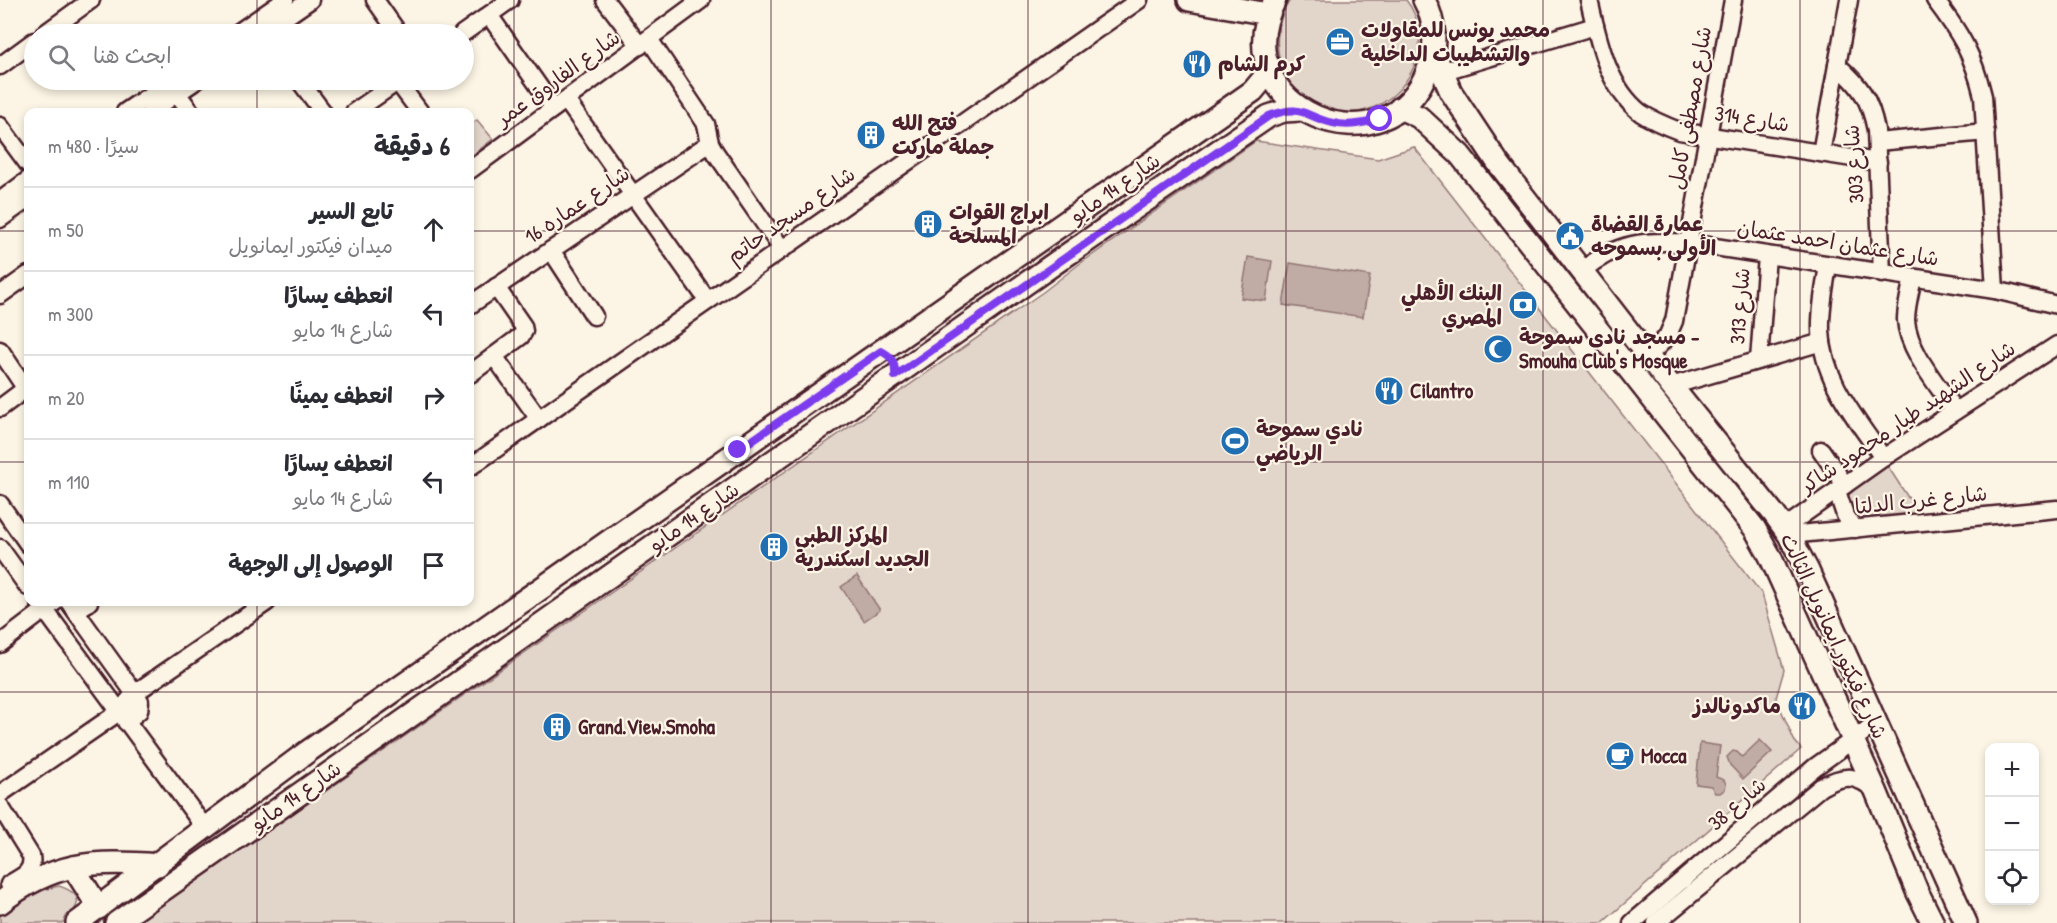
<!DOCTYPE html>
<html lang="ar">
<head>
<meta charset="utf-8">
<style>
  body { margin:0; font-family:"Patrick Hand","Playpen Sans Arabic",sans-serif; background:#f2f2f3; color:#2b2b33; direction:rtl }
  .controls { position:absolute; right:18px; bottom:18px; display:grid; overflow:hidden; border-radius:12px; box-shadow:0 3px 9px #0003 }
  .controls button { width:54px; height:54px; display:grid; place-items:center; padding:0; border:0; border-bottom:2px solid #e1e1e2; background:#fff; color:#2b2b33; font:30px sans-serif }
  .stop { position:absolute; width:18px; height:18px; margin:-14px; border:4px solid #7c3aed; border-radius:50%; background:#fff }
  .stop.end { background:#7c3aed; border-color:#fff; box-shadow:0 2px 6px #0008 }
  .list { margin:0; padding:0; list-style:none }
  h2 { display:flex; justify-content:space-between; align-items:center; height:78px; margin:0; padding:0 24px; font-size:26px }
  h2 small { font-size:20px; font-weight:400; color:#7c7c81 }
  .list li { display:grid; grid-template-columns:39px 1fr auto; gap:18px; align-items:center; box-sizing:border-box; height:84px; padding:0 24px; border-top:2px solid #e1e1e2 }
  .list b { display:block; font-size:22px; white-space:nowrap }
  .list p { margin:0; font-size:20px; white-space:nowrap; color:#7c7c81 }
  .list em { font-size:20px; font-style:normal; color:#7c7c81 }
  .icon { flex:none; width:33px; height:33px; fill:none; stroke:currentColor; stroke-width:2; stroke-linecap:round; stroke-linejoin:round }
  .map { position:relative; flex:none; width:2057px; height:923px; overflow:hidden; direction:ltr }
  .search { position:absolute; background:#fff; box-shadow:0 3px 9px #0003; left:24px; top:24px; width:450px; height:66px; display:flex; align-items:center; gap:15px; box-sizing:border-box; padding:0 21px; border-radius:33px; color:#7c7c81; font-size:22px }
  .panel { position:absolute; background:#fff; box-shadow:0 3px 9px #0003; left:24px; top:108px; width:450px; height:498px; border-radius:12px; direction:rtl }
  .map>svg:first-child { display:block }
  .green { fill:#e2d5ca; stroke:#967a7a; stroke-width:1.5 }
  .water { fill:#c0aca5; stroke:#917474; stroke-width:1.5 }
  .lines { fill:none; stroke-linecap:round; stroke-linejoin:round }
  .minor-casing { stroke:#4a1f2b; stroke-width:21 }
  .major-casing { stroke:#4a1f2b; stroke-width:26 }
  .minor { stroke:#fcf5e5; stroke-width:16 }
  .major { stroke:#fcf5e5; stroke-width:21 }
  .route { stroke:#7c3aed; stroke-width:8 }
  .grid { fill:none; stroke:#4a1f2b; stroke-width:1.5; stroke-opacity:0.55 }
  .labels { text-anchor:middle; stroke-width:4.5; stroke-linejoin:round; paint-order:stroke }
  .poi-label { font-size:21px; font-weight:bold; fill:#4a1f2b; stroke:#fcf5e5; text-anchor:start }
  .street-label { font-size:21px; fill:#4a1f2b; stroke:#fcf5e5 }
</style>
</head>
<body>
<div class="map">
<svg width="2057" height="923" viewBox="0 0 2057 923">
  <rect width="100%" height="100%" fill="#fcf5e5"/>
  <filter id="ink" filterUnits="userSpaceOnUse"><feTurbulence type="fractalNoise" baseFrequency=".0167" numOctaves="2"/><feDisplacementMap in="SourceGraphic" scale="12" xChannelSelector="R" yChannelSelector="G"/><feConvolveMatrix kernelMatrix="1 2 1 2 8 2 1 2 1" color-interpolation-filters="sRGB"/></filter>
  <g filter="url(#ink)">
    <g class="green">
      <path d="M1290,0H1406C1419,16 1423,41 1416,61C1402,103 1354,127 1313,104C1276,83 1267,34 1290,0Z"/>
      <path d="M477,120L493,139L470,157V125Z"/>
      <path d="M1256,141L1378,159L1414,147L1762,594L1784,670L1776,698L1794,740L1801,749L1602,923H142V919L1043,292L1078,265Z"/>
      <path d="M1887,465L1918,513L1856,520L1849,514L1845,492L1868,476Z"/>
      <path d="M59,886C87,895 79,908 62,923H0V912L38,891Z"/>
    </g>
    <g class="water">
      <path d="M1248,257L1272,261L1266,301L1241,298Z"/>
      <path d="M1290,263L1370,276L1363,317L1283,305Z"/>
      <path d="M857,576L880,610L864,621L841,587Z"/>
      <path d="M1760,740L1772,752L1743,779L1730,765L1727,757L1733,751L1737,752L1742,757Z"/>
      <path d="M1700,743L1720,746L1716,777L1724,780L1726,784L1725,789L1720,793H1715L1711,786L1696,784Z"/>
    </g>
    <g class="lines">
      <g class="minor-casing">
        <g id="minor">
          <path d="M375,0L399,34"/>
          <path d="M605,0L640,46"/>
          <path d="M1589,0C1598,39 1607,87 1641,113C1653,121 1666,126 1679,131L1878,162"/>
          <path d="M1935,0C1960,33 1973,54 1983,96L1995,290"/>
          <path d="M489,15L554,108"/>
          <path d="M44,34L91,0"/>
          <path d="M236,34L285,0"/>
          <path d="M261,34L310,0"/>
          <path d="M462,34L510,0"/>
          <path d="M649,39L706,124L710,143L715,152L782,249"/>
          <path d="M1837,65C1860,85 1870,99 1876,130L1882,274"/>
          <path d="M0,66L34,41"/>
          <path d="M1441,72L1595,26"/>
          <path d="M299,80L323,112"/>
          <path d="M397,81L420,112"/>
          <path d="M171,85L191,112"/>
          <path d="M566,100L708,301"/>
          <path d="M125,112L172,80"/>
          <path d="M150,112L197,80"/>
          <path d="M354,112L400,80"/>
          <path d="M0,126L28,164"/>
          <path d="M1877,142L1986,132"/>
          <path d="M1821,153L1849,0"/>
          <path d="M470,170L701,0"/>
          <path d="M0,201L28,180"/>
          <path d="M0,219L28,199"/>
          <path d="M551,250L594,316"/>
          <path d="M1828,265C1825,286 1820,309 1821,330C1822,380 1857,419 1883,458"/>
          <path d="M1582,271C1616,242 1645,240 1689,243L1995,290L2057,305"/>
          <path d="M1913,278C1910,292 1906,307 1906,320C1908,351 1938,385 1955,411"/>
          <path d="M0,295L28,275"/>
          <path d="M470,305L710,143"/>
          <path d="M0,350L26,389"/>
          <path d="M494,356L539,419"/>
          <path d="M1648,356L1667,337L1674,321L1733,0"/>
          <path d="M1759,360L1767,256"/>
          <path d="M470,374L521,336L524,331L523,326L496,287"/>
          <path d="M1671,386L1822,342"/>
          <path d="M0,408L28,387"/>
          <path d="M1821,450L1845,485"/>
          <path d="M470,467L1139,0"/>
          <path d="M1837,491L1845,515L1855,529"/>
          <path d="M0,504L28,544"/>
          <path d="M1784,528L1883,458L2057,345"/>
          <path d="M1789,535L2057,509"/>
          <path d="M0,548L28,587"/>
          <path d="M39,602L205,828"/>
          <path d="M69,602L140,701L139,711L126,722"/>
          <path d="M76,611L89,602"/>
          <path d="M0,644L55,602"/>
          <path d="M0,794L119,712L135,693L267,602"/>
          <path d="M0,806L31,856C34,872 22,877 9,884"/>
          <path d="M1632,923L1815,767L1875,724"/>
          <path d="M1656,923L1821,787C1844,774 1856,774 1876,791"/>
        </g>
      </g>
      <g class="major-casing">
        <g id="major">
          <path d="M1189,0L1268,14"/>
          <path d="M1275,0C1219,107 1388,181 1429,67C1437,45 1435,20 1424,0"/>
          <path d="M1433,51L1451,92L1498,163L1671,386L1774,514L1789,535L1808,571L1966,923"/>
          <path d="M1400,108L1419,117L1460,155L1755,529L1770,556L1876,791L1917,891L1933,923"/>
          <path d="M73,867L99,908"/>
          <path d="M0,903C52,862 94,860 158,865"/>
          <path d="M77,923L307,752L1253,91L1263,79L1268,64"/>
          <path d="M116,923L1058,261L1269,116L1284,111L1301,110"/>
        </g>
      </g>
      <use href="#minor" class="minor"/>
      <use href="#major" class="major"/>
    </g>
  </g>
  <g class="lines" filter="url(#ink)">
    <path class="route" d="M738,450L881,351C892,356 896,364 895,376L1269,116C1304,103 1302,116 1333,123C1349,127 1365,123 1380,119"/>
  </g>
  <path class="grid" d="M257,0V34M514,0V923M771,0V923M1028,0V923M1286,0V923M1543,0V923M1800,0V923M257,80V112M0,231H28M470,231H2057M0,462H28M470,462H2057M257,602V923M0,692H2057"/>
  <defs>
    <g id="office-disc" transform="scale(1.5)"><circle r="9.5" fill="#1f6fb2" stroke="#fcf5e5"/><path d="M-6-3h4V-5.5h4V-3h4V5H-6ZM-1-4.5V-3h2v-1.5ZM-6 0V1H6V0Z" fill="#fff"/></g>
    <g id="restaurant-disc" transform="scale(1.5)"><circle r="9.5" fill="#1f6fb2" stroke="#fcf5e5"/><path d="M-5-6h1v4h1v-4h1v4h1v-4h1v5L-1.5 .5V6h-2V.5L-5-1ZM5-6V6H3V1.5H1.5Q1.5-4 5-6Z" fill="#fff"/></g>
    <g id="building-disc" transform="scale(1.5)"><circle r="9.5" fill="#1f6fb2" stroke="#fcf5e5"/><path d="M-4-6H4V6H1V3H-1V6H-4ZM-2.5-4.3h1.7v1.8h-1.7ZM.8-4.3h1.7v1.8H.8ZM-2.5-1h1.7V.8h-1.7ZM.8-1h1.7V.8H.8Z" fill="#fff"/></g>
    <g id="civic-disc" transform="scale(1.5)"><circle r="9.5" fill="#1f6fb2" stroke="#fcf5e5"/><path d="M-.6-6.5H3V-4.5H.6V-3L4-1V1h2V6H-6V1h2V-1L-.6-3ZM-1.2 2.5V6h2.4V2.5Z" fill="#fff"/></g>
    <g id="bank-disc" transform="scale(1.5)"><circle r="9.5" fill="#1f6fb2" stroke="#fcf5e5"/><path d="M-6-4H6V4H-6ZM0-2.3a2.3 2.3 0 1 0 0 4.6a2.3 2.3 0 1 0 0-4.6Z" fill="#fff"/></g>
    <g id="mosque-disc" transform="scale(1.5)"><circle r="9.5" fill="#1f6fb2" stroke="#fcf5e5"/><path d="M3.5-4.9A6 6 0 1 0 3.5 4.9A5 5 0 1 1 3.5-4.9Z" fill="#fff"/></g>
    <g id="stadium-disc" transform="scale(1.5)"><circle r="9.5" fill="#1f6fb2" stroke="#fcf5e5"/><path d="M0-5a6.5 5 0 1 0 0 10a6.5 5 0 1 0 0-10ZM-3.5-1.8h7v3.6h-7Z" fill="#fff"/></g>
    <g id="cafe-disc" transform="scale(1.5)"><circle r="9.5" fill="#1f6fb2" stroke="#fcf5e5"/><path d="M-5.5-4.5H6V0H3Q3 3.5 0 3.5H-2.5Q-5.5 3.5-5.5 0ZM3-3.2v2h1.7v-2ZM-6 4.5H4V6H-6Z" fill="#fff"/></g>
  </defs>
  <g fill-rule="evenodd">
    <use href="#office-disc" x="1340" y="42"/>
    <use href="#restaurant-disc" x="1197" y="64"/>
    <use href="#building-disc" x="871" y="135"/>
    <use href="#building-disc" x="928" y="224"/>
    <use href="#civic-disc" x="1570" y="236"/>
    <use href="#bank-disc" x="1523" y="305"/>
    <use href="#mosque-disc" x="1498" y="349"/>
    <use href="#restaurant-disc" x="1389" y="391"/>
    <use href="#stadium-disc" x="1235" y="441"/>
    <use href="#building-disc" x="774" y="547"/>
    <use href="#restaurant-disc" x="1802" y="706"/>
    <use href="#building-disc" x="557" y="727"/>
    <use href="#cafe-disc" x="1620" y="756"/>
  </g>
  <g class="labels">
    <g class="poi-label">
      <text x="1361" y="37">محمد يونس للمقاولات<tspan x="1361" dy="24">والتشطيبات الداخلية</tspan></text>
      <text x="1218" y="71">كرم الشام</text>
      <text x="892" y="130">فتح الله<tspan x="892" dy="24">جملة ماركت</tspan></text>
      <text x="949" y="219">ابراج القوات<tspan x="949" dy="24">المسلحة</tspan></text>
      <text x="1591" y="231">عمارة القضاة<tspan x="1591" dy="24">الأولى بسموحه</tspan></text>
      <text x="1502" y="300" text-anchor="end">البنك الأهلي<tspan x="1502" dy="24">المصري</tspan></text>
      <text x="1519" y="344">مسجد نادى سموحة -<tspan x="1519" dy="24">Smouha Club's Mosque</tspan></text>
      <text x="1410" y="398">Cilantro</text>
      <text x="1256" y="436">نادي سموحة<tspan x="1256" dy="24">الرياضي</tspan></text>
      <text x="795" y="542">المركز الطبى<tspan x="795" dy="24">الجديد اسكندرية</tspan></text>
      <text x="1781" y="713" text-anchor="end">ماكدونالدز</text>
      <text x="578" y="734">Grand.View.Smoha</text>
      <text x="1641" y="763">Mocca</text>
    </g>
    <g class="street-label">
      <text transform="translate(558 78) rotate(-36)" y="7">شارع الفاروق عمر</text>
      <text transform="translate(1690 108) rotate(-80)" y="7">شارع مصطفى كامل</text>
      <text transform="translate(1752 119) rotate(9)" y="7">شارع 314</text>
      <text transform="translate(1854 164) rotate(-94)" y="7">شارع 303</text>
      <text transform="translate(1115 188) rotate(-35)" y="7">شارع 14 مايو</text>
      <text transform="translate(577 205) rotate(-34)" y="7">شارع عماره 16</text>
      <text transform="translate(791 215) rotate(-35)" y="7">شارع مسجد حاتم</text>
      <text transform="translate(1838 243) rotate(9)" y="7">شارع عثمان احمد عثمان</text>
      <text transform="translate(1740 306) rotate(-86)" y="7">شارع 313</text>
      <text transform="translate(1908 417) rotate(-34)" y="7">شارع الشهيد طيار محمود شاكر</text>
      <text transform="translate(1921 500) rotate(-6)" y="7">شارع غرب الدلتا</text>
      <text transform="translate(694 517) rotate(-35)" y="7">شارع 14 مايو</text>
      <text transform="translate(1834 636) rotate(65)" y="7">شارع فيكتور ايمانويل الثالث</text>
      <text transform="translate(296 796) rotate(-35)" y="7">شارع 14 مايو</text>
      <text transform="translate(1737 804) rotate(-41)" y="7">شارع 38</text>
    </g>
  </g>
</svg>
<div class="controls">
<button>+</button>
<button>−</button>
<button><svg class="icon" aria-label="locate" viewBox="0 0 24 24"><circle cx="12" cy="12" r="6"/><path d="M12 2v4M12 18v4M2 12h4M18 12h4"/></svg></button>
</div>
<div class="stop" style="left:1380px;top:119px"></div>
<div class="stop end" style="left:738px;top:450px"></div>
<div class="search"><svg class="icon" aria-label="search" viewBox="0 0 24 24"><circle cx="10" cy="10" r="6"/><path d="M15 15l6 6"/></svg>ابحث هنا</div>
<section class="panel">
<h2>6 دقيقة<small>سيرًا · 480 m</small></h2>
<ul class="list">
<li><svg class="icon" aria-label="ahead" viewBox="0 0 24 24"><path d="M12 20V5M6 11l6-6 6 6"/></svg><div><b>تابع السير</b><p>ميدان فيكتور ايمانويل</p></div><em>50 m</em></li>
<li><svg class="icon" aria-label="left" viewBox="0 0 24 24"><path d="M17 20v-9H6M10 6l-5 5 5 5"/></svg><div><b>انعطف يسارًا</b><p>شارع 14 مايو</p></div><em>300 m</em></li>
<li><svg class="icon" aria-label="right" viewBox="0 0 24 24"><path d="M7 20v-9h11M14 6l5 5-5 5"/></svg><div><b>انعطف يمينًا</b></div><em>20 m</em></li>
<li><svg class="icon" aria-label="left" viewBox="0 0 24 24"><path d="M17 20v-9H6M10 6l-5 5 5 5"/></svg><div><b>انعطف يسارًا</b><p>شارع 14 مايو</p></div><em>110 m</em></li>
<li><svg class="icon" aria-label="arrive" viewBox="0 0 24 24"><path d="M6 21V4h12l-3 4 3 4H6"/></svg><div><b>الوصول إلى الوجهة</b></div></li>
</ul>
</section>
</div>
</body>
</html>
